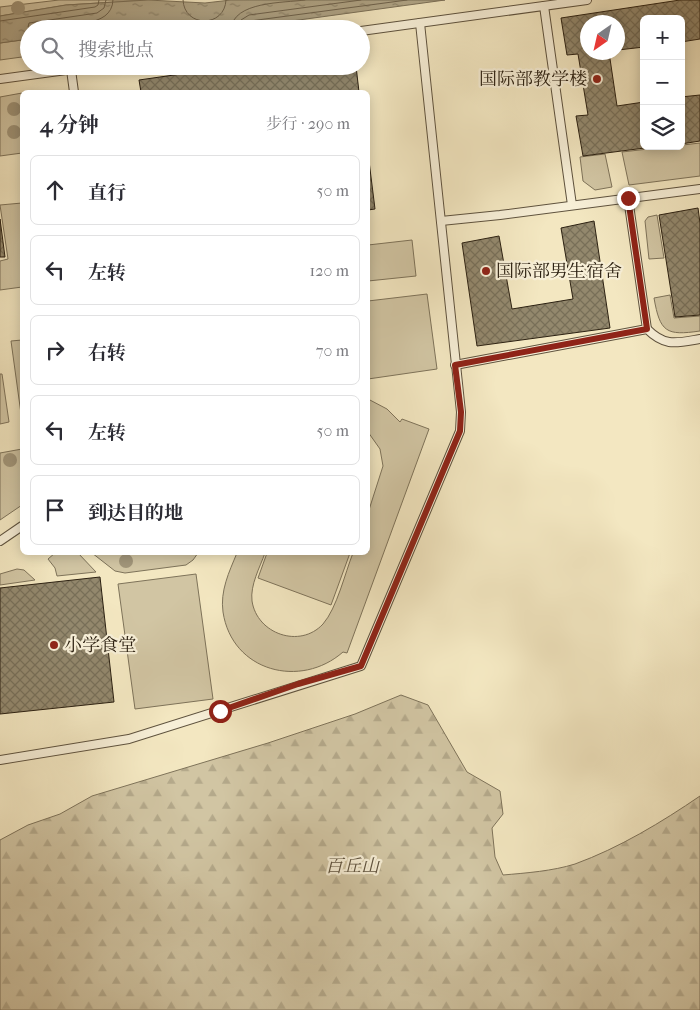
<!DOCTYPE html>
<html lang="zh">
<head>
<meta charset="utf-8">
<style>
  body { margin:0; font-family:"IM FELL French Canon","Noto Serif SC",serif; background:#f7f7f7; color:#2b2b33 }
  .controls { position:absolute; right:15px; top:15px; display:grid; overflow:hidden; border-radius:8px; box-shadow:0 2px 12px #0003 }
  .controls button { width:45px; height:45px; display:grid; place-items:center; padding:0; border:0; border-bottom:1px solid #e1e1e2; background:#fff; color:#2b2b33; font:25px sans-serif }
  .compass { position:absolute; left:580px; top:15px; width:45px; height:45px; border-radius:50%; background:#fff; box-shadow:0 2px 12px #0003; rotate:214deg }
  .stop { position:absolute; width:15px; height:15px; margin:-11px; border:4px solid #8f2418; border-radius:50%; background:#fff }
  .stop.end { background:#8f2418; border-color:#fff; box-shadow:0 1px 5px #0008 }
  .list { margin:0; padding:0; list-style:none }
  h2 { display:flex; justify-content:space-between; align-items:center; height:65px; margin:0; padding:0 20px; font-size:21px }
  h2 small { font-size:16px; font-weight:400; color:#7c7c81 }
  .list li { display:grid; grid-template-columns:32px 1fr auto; gap:15px; align-items:center; box-sizing:border-box; height:70px; margin:0 10px 10px; padding:0 10px; border:1px solid #e1e1e2; border-radius:8px }
  .list b { display:block; font-size:19px; white-space:nowrap }
  .list em { font-size:16px; font-style:normal; color:#7c7c81 }
  .icon { flex:none; width:28px; height:28px; fill:none; stroke:currentColor; stroke-width:2; stroke-linecap:round; stroke-linejoin:round }
  .map { position:relative; flex:none; width:700px; height:1010px; overflow:hidden }
  .search { position:absolute; background:#fff; box-shadow:0 2px 12px #0003; left:20px; top:20px; width:350px; height:55px; display:flex; align-items:center; gap:12px; box-sizing:border-box; padding:0 18px; border-radius:28px; color:#7c7c81; font-size:19px }
  .panel { position:absolute; background:#fff; box-shadow:0 2px 12px #0003; left:20px; top:90px; width:350px; height:465px; border-radius:8px }
  .map>svg:first-child { display:block }
  .grass { fill:#d1c5a3; stroke:#7e735a }
  .forest { fill:url(#forest-firs); stroke:#7e735a }
  .water { fill:url(#water-ripples); stroke:#7b7058 }
  .lines { fill:none; stroke-linecap:round; stroke-linejoin:round }
  .shore { stroke:#6e624c; stroke-width:1 }
  .building { fill:url(#building-cross-hatch); stroke:#2c2112 }
  .lane-casing { stroke:#5e523e; stroke-width:10 }
  .lane { stroke:#f7efd7; stroke-width:8 }
  .tree { fill:#a19579 }
  .route { stroke:#8f2418; stroke-width:6 }
  .poi-dot { fill:#8f2418; stroke:#f7efd7; stroke-width:2 }
  .labels { text-anchor:middle; stroke-width:4.5; stroke-linejoin:round; paint-order:stroke }
  .poi-label { font-size:18px; fill:#2c2112; stroke:#f7efd7; text-anchor:start }
  .park-label { font-size:18px; font-style:italic; fill:#5e523e; stroke:#f7efd7 }
</style>
</head>
<body>
<div class="map">
<svg width="700" height="1010" viewBox="0 0 700 1010">
  <defs>
    <pattern id="forest-firs" width="22" height="20" patternUnits="userSpaceOnUse" patternTransform="scale(1.25)"><rect width="22" height="20" fill="#d1c5a3"/><path d="M5 1l3.5 6h-7zM16 11l3.5 6h-7z" fill="#b4a98b"/></pattern>
    <pattern id="water-ripples" width="26" height="14" patternUnits="userSpaceOnUse" patternTransform="scale(1.25)"><rect width="26" height="14" fill="#afa486"/><path d="M2 4q2-2 4 0t4 0M15 11q2-2 4 0t4 0" fill="none" stroke="#8f856c"/></pattern>
    <pattern id="building-cross-hatch" width="8" height="8" patternUnits="userSpaceOnUse" patternTransform="scale(1.25)"><rect width="8" height="8" fill="#93886d"/><path d="M0 0l8 8M0 8l8-8" fill="none" stroke="#786f58"/></pattern>
  </defs>
  <rect width="100%" height="100%" fill="#f3e7c1"/>
  <filter id="stains"><feTurbulence type="fractalNoise" baseFrequency=".004" numOctaves="4"/><feColorMatrix values="0 0 0 0 .2 0 0 0 0 .09 0 0 0 0 .02 0 0 0 .5 -.17"/></filter>
  <radialGradient id="worn" r=".72"><stop offset=".6" stop-color="#630" stop-opacity="0"/><stop offset="1" stop-color="#630" stop-opacity=".3"/></radialGradient>
  <g class="grass">
    <path d="M59,0H148L66,5L0,16V7Z"/>
    <path d="M29,39V56L0,60V43Z"/>
    <path d="M22,93V153L0,156V97Z"/>
    <path d="M700,143V176L629,185L622,152Z"/>
    <path d="M605,154L612,187L595,190L583,181L580,157Z"/>
    <path d="M22,203V287L0,290V261L8,259L0,205Z"/>
    <path d="M657,215L664,258L649,259L645,221L648,217Z"/>
    <path d="M412,240L416,276L368,281V245Z"/>
    <path d="M427,294L437,369L368,379V301Z"/>
    <path d="M670,295L674,318L700,316V331C666,336 660,332 654,298Z"/>
    <path d="M22,340V421L11,341Z"/>
    <path d="M0,374H2L9,422L0,424Z"/>
    <path d="M368,399L387,409L400,422L402,419L429,429L347,653L343,652C301,689 232,672 223,612C220,591 229,572 237,553H265C260,567 250,585 252,601C257,634 300,649 323,624C337,608 345,573 353,553L368,552V513L383,466L380,449L368,432Z"/>
    <path d="M22,449V505L0,520V453Z"/>
    <path d="M55,553H78L96,572L57,576L55,568L48,559Z"/>
    <path d="M92,553H198L193,560L186,565L125,573L115,571Z"/>
    <path d="M267,553V552L350,553L331,605L258,578Z"/>
    <path d="M17,569L24,570L35,580L0,585V574Z"/>
    <path d="M196,574L213,699L135,709L118,584Z"/>
  </g>
  <path class="forest" d="M401,695L428,705L467,772L500,791L503,814L492,828L495,857L503,875C526,873 553,871 575,864C619,848 662,822 700,796V1010H0V840L28,825L60,814L92,796L268,743L355,714Z"/>
  <path class="water" d="M148,0L205,3L231,0H445L233,29L102,27L29,29V39L0,43V16L66,5Z"/>
  <g class="lines">
    <g class="shore">
      <path d="M183,0C184,28 225,28 226,0"/>
      <path d="M0,21L95,7L98,5L99,0"/>
      <path d="M32,29L28,27L29,23L97,13L104,8L106,0"/>
      <path d="M46,29C66,21 112,30 113,0"/>
      <path d="M231,29C233,1 284,3 305,0"/>
      <path d="M239,29L241,20L249,15L361,0"/>
      <path d="M245,29L246,24L250,21L407,0"/>
    </g>
  </g>
  <g class="building">
    <path d="M680,0H700V39L681,42V19H644V47L618,50V22H588V52H609L617,106L644,102V146H660L583,156L576,116L588,115L578,54L567,55L561,18Z"/>
    <path d="M237,66H356L359,92H141L139,80Z"/>
    <path d="M700,95V141L681,144V97Z"/>
    <path d="M368,153L375,209L368,210Z"/>
    <path d="M698,208L700,223V315L675,317L659,215Z"/>
    <path d="M0,219L5,257H0Z"/>
    <path d="M594,221L610,328L477,346L462,243L499,236L512,309L573,299L561,228Z"/>
    <path d="M100,577L114,702L0,714V588Z"/>
  </g>
  <g class="lines">
    <g class="lane-casing">
      <g id="lane">
        <path d="M544,6L572,205"/>
        <path d="M361,31L587,0"/>
        <path d="M71,70L74,92"/>
        <path d="M0,79L96,66"/>
        <path d="M628,198L647,329"/>
        <path d="M441,221L500,215L700,189"/>
        <path d="M455,365L647,329C665,347 676,343 700,339"/>
        <path d="M0,541L22,526"/>
        <path d="M0,760L129,739L361,666L460,431L461,412L420,23"/>
      </g>
    </g>
    <use href="#lane" class="lane"/>
  </g>
  <g class="tree">
    <circle cx="18" cy="8" r="7"/>
    <circle cx="14" cy="109" r="7"/>
    <circle cx="14" cy="132" r="7"/>
    <circle cx="10" cy="460" r="7"/>
    <circle cx="126" cy="561" r="7"/>
  </g>
  <g class="lines">
    <path class="route" d="M220,711L298,684L361,666L460,431L461,412L455,365L647,329L628,198"/>
  </g>
  <g class="poi-dot">
    <circle cx="597" cy="79" r="5"/>
    <circle cx="486" cy="271" r="5"/>
    <circle cx="54" cy="645" r="5"/>
  </g>
  <g class="labels">
    <g class="poi-label">
      <text x="587" y="85" text-anchor="end">国际部教学楼</text>
      <text x="496" y="277">国际部男生宿舍</text>
      <text x="64" y="651">小学食堂</text>
    </g>
    <g class="park-label">
      <text x="352" y="872">百丘山</text>
    </g>
  </g>
  <rect width="100%" height="100%" filter="url(#stains)"/>
  <rect width="100%" height="100%" fill="url(#worn)"/>
</svg>
<div class="controls">
<button>+</button>
<button>−</button>
<button><svg class="icon" aria-label="layers" viewBox="0 0 24 24"><path d="M12 4l9 5-9 5-9-5zM3 14l9 5 9-5"/></svg></button>
</div>
<svg class="compass" viewBox="-18 -18 36 36"><path d="M0-13l5 13h-10z" fill="#e53935"/><path d="M0 13l5-13h-10z" fill="#7c7c81"/></svg>
<div class="stop" style="left:220px;top:711px"></div>
<div class="stop end" style="left:628px;top:198px"></div>
<div class="search"><svg class="icon" aria-label="search" viewBox="0 0 24 24"><circle cx="10" cy="10" r="6"/><path d="M15 15l6 6"/></svg>搜索地点</div>
<section class="panel">
<h2>4 分钟<small>步行 · 290 m</small></h2>
<ul class="list">
<li><svg class="icon" aria-label="ahead" viewBox="0 0 24 24"><path d="M12 20V5M6 11l6-6 6 6"/></svg><div><b>直行</b></div><em>50 m</em></li>
<li><svg class="icon" aria-label="left" viewBox="0 0 24 24"><path d="M17 20v-9H6M10 6l-5 5 5 5"/></svg><div><b>左转</b></div><em>120 m</em></li>
<li><svg class="icon" aria-label="right" viewBox="0 0 24 24"><path d="M7 20v-9h11M14 6l5 5-5 5"/></svg><div><b>右转</b></div><em>70 m</em></li>
<li><svg class="icon" aria-label="left" viewBox="0 0 24 24"><path d="M17 20v-9H6M10 6l-5 5 5 5"/></svg><div><b>左转</b></div><em>50 m</em></li>
<li><svg class="icon" aria-label="arrive" viewBox="0 0 24 24"><path d="M6 21V4h12l-3 4 3 4H6"/></svg><div><b>到达目的地</b></div></li>
</ul>
</section>
</div>
</body>
</html>
